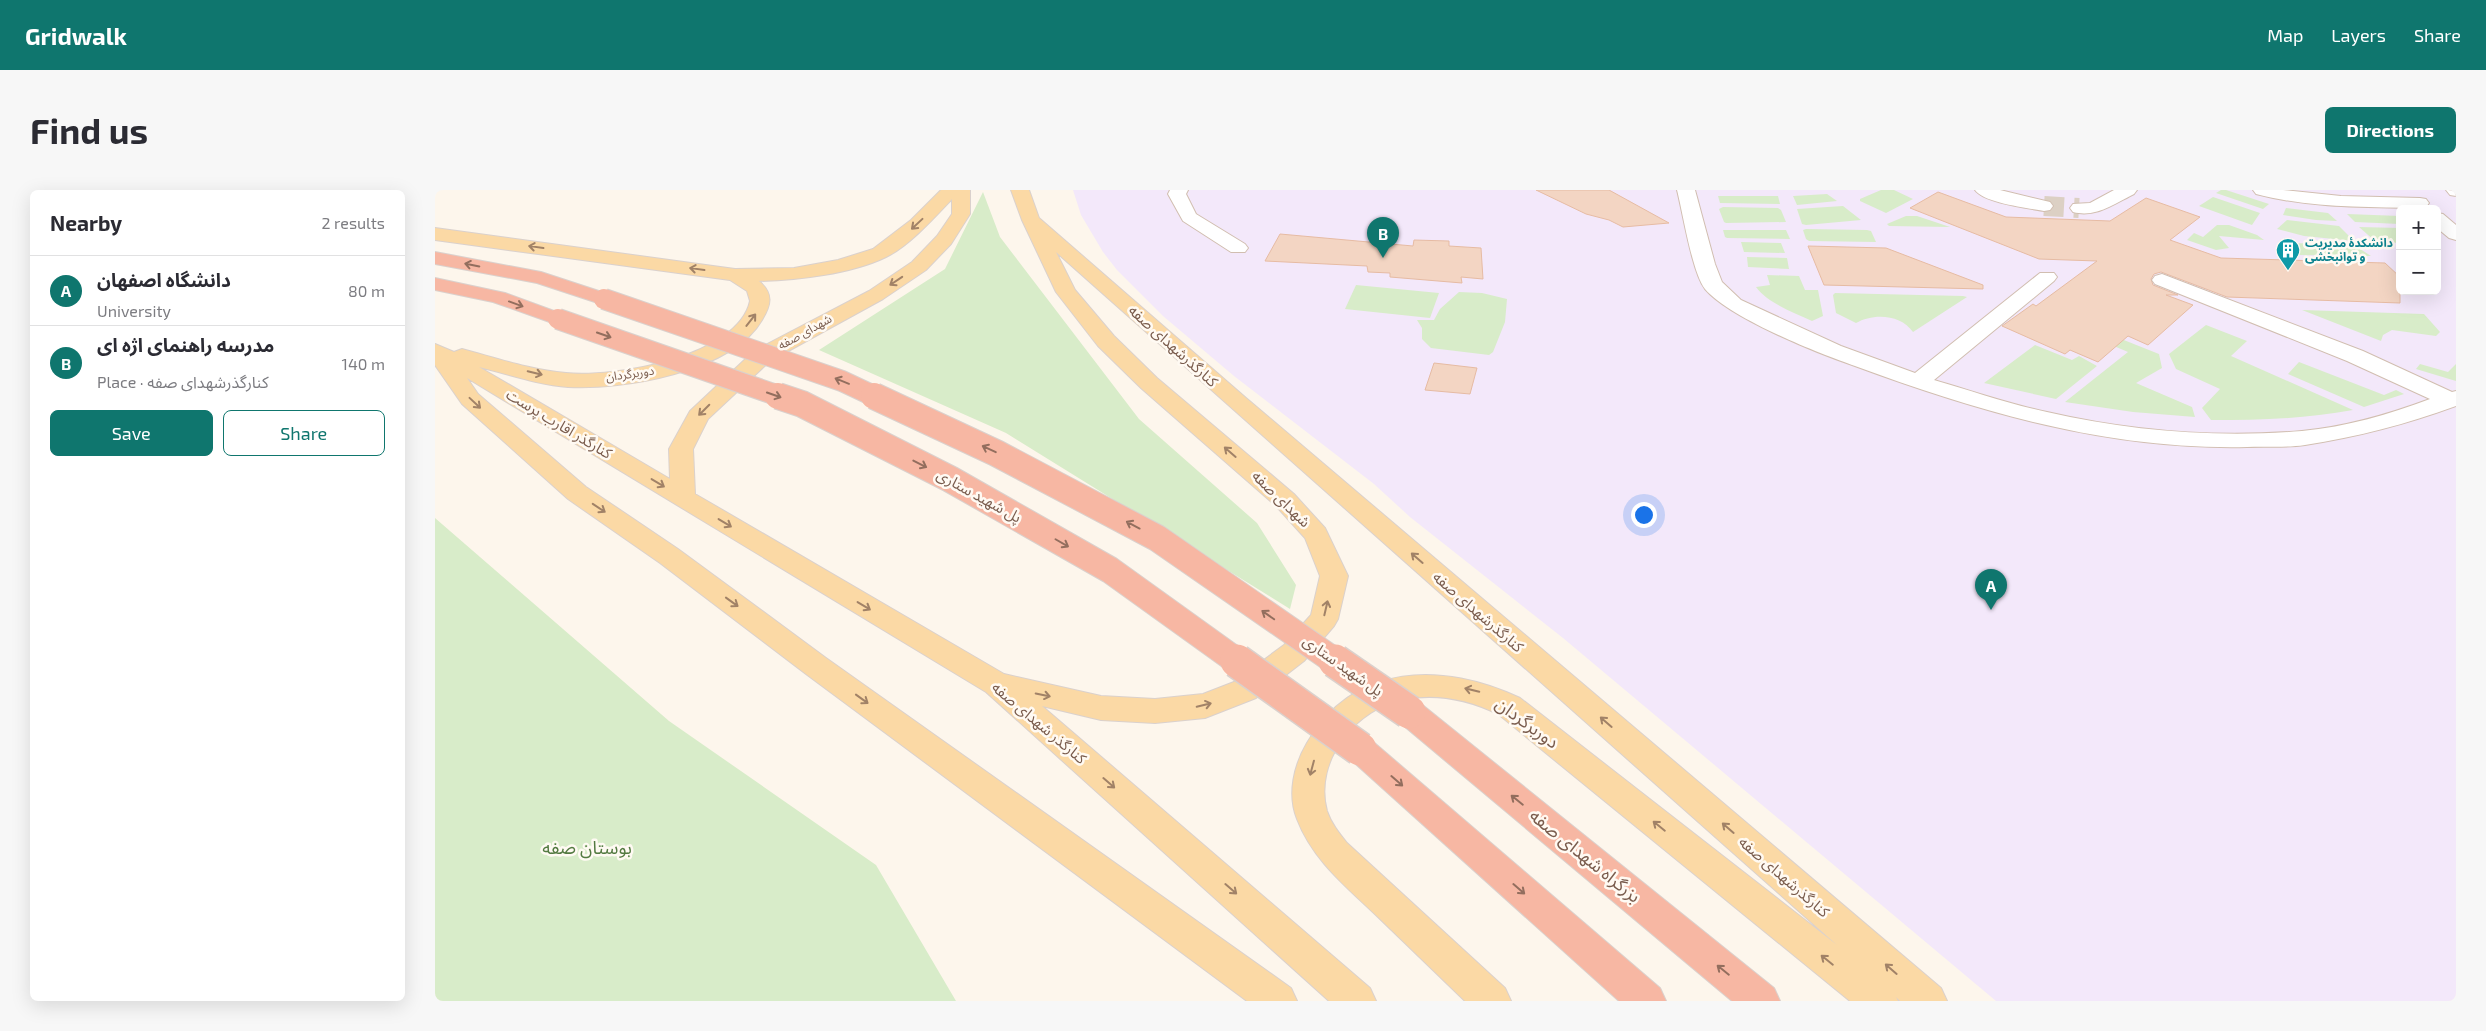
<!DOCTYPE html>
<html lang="en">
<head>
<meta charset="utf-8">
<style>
  body { margin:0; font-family:"Exo 2","Noto Sans Arabic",sans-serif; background:#f7f7f7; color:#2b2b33 }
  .controls { position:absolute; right:15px; top:15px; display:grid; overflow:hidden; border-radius:8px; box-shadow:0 5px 20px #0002 }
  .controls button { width:45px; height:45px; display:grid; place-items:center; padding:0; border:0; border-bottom:1px solid #e1e1e2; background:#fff; color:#2b2b33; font:25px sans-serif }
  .you { position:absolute; left:1208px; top:324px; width:18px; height:18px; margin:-12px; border:4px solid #fff; border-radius:50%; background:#1a73e8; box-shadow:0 0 0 8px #1a73e833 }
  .badge { display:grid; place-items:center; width:32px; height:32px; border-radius:50%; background:#0f766e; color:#fff; font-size:16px; font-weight:700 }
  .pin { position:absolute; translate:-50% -41px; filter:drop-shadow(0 1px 2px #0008) }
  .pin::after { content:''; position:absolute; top:26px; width:18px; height:15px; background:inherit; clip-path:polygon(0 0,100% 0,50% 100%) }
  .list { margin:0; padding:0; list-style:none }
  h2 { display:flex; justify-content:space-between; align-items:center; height:65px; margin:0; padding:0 20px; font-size:21px }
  h2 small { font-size:16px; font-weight:400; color:#7c7c81 }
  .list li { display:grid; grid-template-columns:32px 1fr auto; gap:15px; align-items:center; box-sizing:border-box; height:70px; padding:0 20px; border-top:1px solid #e1e1e2 }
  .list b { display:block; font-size:19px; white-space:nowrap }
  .list p { margin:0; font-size:16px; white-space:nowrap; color:#7c7c81 }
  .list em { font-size:16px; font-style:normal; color:#7c7c81 }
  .actions { display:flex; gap:10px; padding:15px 20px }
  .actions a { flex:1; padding:11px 0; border:1px solid #0f766e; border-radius:8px; text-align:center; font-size:18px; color:#0f766e }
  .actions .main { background:#0f766e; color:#fff }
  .map { position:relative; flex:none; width:2021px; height:811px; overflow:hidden; border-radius:8px }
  header { display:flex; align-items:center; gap:30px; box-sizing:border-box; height:70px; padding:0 25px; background:#0f766e; color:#fff }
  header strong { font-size:24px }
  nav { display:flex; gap:28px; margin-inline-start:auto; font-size:18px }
  .intro { display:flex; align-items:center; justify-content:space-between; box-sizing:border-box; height:120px; padding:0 30px }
  h1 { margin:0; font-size:35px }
  .button { padding:12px 22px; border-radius:8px; background:#0f766e; color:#fff; font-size:18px; font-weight:700 }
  main { display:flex; gap:30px; padding:0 30px }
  aside { flex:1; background:#fff; border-radius:8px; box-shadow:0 5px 20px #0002 }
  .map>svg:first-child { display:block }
  .education { fill:#f3e8fa; fill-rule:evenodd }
  .green { fill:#d8ecc9 }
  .building { fill:#f3d5c3; stroke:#e6bba3 }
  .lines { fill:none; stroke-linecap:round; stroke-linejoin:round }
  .minor-tunnel { stroke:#dcd0c4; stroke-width:20; stroke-dasharray:20 10; stroke-linecap:butt }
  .minor-casing { stroke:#d1beb0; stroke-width:2 }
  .major-casing { stroke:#dad1cd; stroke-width:2 }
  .highway-casing { stroke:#dad1cd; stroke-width:2 }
  .minor { fill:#fff; fill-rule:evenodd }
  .major { fill:#fbd9a5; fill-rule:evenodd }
  .highway { fill:#f7b7a3; fill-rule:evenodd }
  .highway-bridge-far2-casing { stroke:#dad1cd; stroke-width:22; stroke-linecap:butt }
  .highway-bridge-far1-casing { stroke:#dad1cd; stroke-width:28; stroke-linecap:butt }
  .highway-bridge-casing { stroke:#dad1cd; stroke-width:36; stroke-linecap:butt }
  .highway-bridge-far2 { stroke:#f7b7a3; stroke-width:20 }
  .highway-bridge-far1 { stroke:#f7b7a3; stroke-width:26 }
  .highway-bridge { stroke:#f7b7a3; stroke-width:33 }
  .oneway { stroke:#a18267 }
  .oneway2 { stroke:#936e5e }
  .labels { text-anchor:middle; stroke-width:5; stroke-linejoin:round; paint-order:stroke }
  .far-culture-label { font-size:12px; font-weight:bold; fill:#0d838f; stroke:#fffaf3; text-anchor:start }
  .far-street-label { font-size:12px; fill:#7a5c4d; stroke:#fffaf3 }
  .street-label { font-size:15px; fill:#7a5c4d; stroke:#fffaf3 }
  .near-street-label { font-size:18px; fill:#7a5c4d; stroke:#fffaf3 }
  .near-park-label { font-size:18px; fill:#537a41; stroke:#fffaf3 }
</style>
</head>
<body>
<header>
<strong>Gridwalk</strong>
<nav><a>Map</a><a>Layers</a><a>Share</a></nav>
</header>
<div class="intro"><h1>Find us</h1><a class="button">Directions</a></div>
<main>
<aside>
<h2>Nearby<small>2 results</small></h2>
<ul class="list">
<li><span class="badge">A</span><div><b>دانشگاه اصفهان</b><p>University</p></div><em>80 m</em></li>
<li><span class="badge">B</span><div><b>مدرسه راهنمای اژه ای</b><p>Place · کنارگذرشهدای صفه</p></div><em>140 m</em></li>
</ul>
<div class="actions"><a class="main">Save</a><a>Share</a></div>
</aside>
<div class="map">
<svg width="2021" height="811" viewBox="0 0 2021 811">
  <rect width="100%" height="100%" fill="#fdf6ec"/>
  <path class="education" d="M638,0H2021V811H1561L1128,448L975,327L939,294L799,186L728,126L682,80L668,62L646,25ZM1965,19H2002V101H1965Z"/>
  <g class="green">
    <path d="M1446,0H1459L1478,9L1451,23L1425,11V9Z"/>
    <path d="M1786,0H1791L1834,14L1828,19L1781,3Z"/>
    <path d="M548,2L565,47L704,229L822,333L861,395L855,419L571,243L384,160L510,79Z"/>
    <path d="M1392,4L1402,11L1362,15L1358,6Z"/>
    <path d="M1283,6H1343L1345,14L1285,13Z"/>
    <path d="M1778,7L1825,23L1817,35L1764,16Z"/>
    <path d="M1408,16L1426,30L1371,35L1367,34L1362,19Z"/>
    <path d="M1288,17L1343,18L1346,20L1351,32L1291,33L1289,32L1284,19Z"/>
    <path d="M1851,18L1893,23L1902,31L1881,30L1848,25Z"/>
    <path d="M1912,24L1965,26V34L1920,32Z"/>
    <path d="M1471,26H1482L1515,37L1454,36L1452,34Z"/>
    <path d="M1852,30L1904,36L1919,51L1869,46L1842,39Z"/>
    <path d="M1782,35H1794L1822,45L1829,50L1784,46L1794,58L1781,60L1752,50L1759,43L1768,47Z"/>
    <path d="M1924,37L1965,38V53L1941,52Z"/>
    <path d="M1371,39L1432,40L1436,41L1441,52L1374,51L1371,49L1368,40Z"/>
    <path d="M1288,40H1351L1355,49L1292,48L1290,47Z"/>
    <path d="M1306,52L1346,53L1350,63L1309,62Z"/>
    <path d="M1857,53L1919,55L1936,66L1863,65L1858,60Z"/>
    <path d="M1312,67L1352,68L1354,79L1313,77Z"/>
    <path d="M1332,85L1364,86L1370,100H1383L1388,126L1377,131C1358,122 1334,114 1321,97L1335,95Z"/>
    <path d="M921,95L1004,103L995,128L910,119Z"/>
    <path d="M1024,102L1047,103L1072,109L1070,132L1058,162L1054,165L996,158L987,149V138L982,130H999L1005,119Z"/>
    <path d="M1400,103L1528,106L1532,107L1478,142C1466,124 1438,123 1421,133L1401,123L1398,105Z"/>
    <path d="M1867,120L1989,124L2005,142L2001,146L1957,140L1948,145L1946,151Z"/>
    <path d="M1641,131L1724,164L1727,178L1701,193L1757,217L1760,227L1698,222L1630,212L1693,162L1634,137Z"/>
    <path d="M1771,135L1812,151L1796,166L1918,220C1870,229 1824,230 1776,230L1767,218L1785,199L1741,179L1734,164Z"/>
    <path d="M1600,155L1637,170L1644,166L1662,176L1621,209L1549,193Z"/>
    <path d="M1864,172L1949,205L1961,200L1969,204L1929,217L1853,184Z"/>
    <path d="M1985,174L2013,182L2021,174V191L1981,179Z"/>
    <path d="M0,328L234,531L441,675L521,811H0Z"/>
  </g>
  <g class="building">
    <path d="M1101,0H1174L1234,33L1188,37L1174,30L1151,24Z"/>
    <path d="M1503,2L1571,27L1675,31L1711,8L1765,27L1735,50L1786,68L1950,73L1965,87V113L1792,107L1726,82L1719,84L1716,89L1718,95L1743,105H1731L1758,115L1713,155L1693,146L1663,172L1635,160L1630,164L1567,136L1598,114L1601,116L1662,71L1604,69L1475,18Z"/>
    <path d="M845,44L978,56L979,50L1014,51V56L1046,58L1048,89L1026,87L1027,93L955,87V83L933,82L932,76L830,71Z"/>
    <path d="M1373,56L1451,58L1548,95V99L1389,95Z"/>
    <path d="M999,173L1042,178L1035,204L990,200Z"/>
  </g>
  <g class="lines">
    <path class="minor-tunnel" d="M1609,16L1644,18"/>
    <g class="minor-casing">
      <g id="minor">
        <path d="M735,0H753L751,4L761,24L810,54L813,58L810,62H796L748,31L733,4Z"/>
        <path d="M1242,0H1260L1280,74L1287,92L1306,110L1406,156L1480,183L1605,83H1619L1622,87L1619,91L1499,190C1537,201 1574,214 1612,222C1694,241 1783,248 1867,241C1911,237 1955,224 1995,209L1912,171L1720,94L1717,90L1720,86L1727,84L1928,161L2017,202L2021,201V216C1972,234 1922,247 1870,255C1851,258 1831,256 1812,257C1675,260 1547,223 1420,176C1382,163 1295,128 1270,99C1257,82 1248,23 1242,0Z"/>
        <path d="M1540,0H1565L1615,12L1618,16L1615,20L1609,21C1593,18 1549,13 1540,0Z"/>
        <path d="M1679,0H1702L1699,4C1679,14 1661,28 1638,22L1635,18L1638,14L1655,13Z"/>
        <path d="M1818,0H1848L1906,6L1985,8L1991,9L1994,13L1991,17L1985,18C1929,17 1875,18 1821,4Z"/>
        <path d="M2011,0H2021V6L2015,5Z"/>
        <path d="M2002,23L2008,24L2021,35V50L2014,48L2002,38Z"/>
      </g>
    </g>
    <g class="major-casing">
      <path id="major" d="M506,0H535V24L516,54L491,80L448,109L335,171L273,229L258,259L260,304L569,484L666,506L720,509L768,504L799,492L849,455L876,425L885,386L870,348L841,316L706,198L663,156L621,102L587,30L576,0H594L604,28L811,208L1506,798L1512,811H1465L1461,807L1463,811H1415L1063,524C1034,510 1004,503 971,509C922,517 878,570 892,621C896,633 904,643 912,653L1070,798L1076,811H1030C1001,783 972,755 943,727C912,697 878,671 862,629C852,604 859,575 872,553C918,472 1009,472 1085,508L1402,755L621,62L640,100L679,146L722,188L859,304L890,338L913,386L903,429L899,436L869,471L821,508L770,528L720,533L666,530L607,516L935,798L941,811H894L551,502L32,188L43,204L151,297L243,359L391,468L856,798L862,811H812L371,484L225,373L133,309L27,214L0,175V154L19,162L27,159C61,168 96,180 131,183C178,188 303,167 315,111L312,101L295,90L0,50V38L300,79L359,78L403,70L438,59L476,30ZM517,9V24L502,46L477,72L434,101L319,161L255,221L234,259L235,289L44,177C73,184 103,195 133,197C188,200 297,182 327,130C336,115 339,104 324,91C362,90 416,84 451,67C474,56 500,27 517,9Z"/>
    </g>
    <g class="highway-casing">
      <g id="highway">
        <path d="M0,62L106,82L176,105L179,109L176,113L169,115L102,93L0,74Z"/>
        <path d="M0,88L70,103L130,125L133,129L130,133L123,135L58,112L0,100Z"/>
        <path d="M974,510L985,513L1339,798L1345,811H1297L963,531L959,522L963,513Z"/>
        <path d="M925,546L936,550L1225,798L1231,811H1184L914,568L909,559L914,550Z"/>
      </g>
    </g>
    <use href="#minor" class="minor"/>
    <use href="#major" class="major"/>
    <use href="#highway" class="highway"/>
    <g class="highway-bridge-far2-casing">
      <g id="highway-bridge-far2">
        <path d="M169,109L407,191L441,207"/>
        <path d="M123,129L347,207"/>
      </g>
    </g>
    <g class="highway-bridge-far1-casing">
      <g id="highway-bridge-far1">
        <path d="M343,206L367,214L515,289L675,380L803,472"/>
        <path d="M439,206L561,263L722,348L901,472"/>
      </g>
    </g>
    <g class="highway-bridge-casing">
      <g id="highway-bridge">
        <path d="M802,471L925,559"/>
        <path d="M900,471L974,522"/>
      </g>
    </g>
    <use href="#highway-bridge-far2" class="highway-bridge-far2"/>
    <use href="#highway-bridge-far1" class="highway-bridge-far1"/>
    <use href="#highway-bridge" class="highway-bridge"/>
  </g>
  <defs><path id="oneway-shaft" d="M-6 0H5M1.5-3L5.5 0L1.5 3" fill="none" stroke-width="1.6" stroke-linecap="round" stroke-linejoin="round" transform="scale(1.25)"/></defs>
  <g class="oneway">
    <use href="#oneway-shaft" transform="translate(482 34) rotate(137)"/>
    <use href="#oneway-shaft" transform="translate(101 57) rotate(-172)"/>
    <use href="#oneway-shaft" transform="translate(262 79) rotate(-172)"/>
    <use href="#oneway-shaft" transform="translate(461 91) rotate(146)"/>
    <use href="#oneway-shaft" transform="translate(316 130) rotate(-52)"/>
    <use href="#oneway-shaft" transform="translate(100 183) rotate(13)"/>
    <use href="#oneway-shaft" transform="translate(40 213) rotate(43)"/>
    <use href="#oneway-shaft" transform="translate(269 220) rotate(135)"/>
    <use href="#oneway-shaft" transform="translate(795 262) rotate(-139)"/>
    <use href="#oneway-shaft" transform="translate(223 293) rotate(31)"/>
    <use href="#oneway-shaft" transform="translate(164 318) rotate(34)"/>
    <use href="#oneway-shaft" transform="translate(290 333) rotate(31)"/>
    <use href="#oneway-shaft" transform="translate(982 368) rotate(-139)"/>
    <use href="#oneway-shaft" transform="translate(297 412) rotate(36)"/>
    <use href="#oneway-shaft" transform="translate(429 416) rotate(31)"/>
    <use href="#oneway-shaft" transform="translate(891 418) rotate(-77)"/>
    <use href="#oneway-shaft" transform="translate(1037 500) rotate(-166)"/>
    <use href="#oneway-shaft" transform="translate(608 505) rotate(12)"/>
    <use href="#oneway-shaft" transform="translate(427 509) rotate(36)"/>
    <use href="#oneway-shaft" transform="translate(769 515) rotate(-13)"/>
    <use href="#oneway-shaft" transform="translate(1171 532) rotate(-139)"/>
    <use href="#oneway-shaft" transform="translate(877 578) rotate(105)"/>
    <use href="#oneway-shaft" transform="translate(674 593) rotate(41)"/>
    <use href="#oneway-shaft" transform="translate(1224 636) rotate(-141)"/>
    <use href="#oneway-shaft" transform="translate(1293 638) rotate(-139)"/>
    <use href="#oneway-shaft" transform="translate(796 699) rotate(41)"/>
    <use href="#oneway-shaft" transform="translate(1392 770) rotate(-141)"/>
    <use href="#oneway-shaft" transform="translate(1456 779) rotate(-139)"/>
  </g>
  <g class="oneway2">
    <use href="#oneway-shaft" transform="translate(37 75) rotate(-169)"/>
    <use href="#oneway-shaft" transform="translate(81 114) rotate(20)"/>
    <use href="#oneway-shaft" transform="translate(169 145) rotate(19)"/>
    <use href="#oneway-shaft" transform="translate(407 191) rotate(-158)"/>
    <use href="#oneway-shaft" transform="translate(339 205) rotate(19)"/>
    <use href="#oneway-shaft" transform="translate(554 259) rotate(-155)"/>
    <use href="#oneway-shaft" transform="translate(485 274) rotate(27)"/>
    <use href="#oneway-shaft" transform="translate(698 335) rotate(-152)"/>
    <use href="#oneway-shaft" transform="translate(627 353) rotate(30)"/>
    <use href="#oneway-shaft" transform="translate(833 425) rotate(-145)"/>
    <use href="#oneway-shaft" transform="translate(962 591) rotate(41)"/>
    <use href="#oneway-shaft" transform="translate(1082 610) rotate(-141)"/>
    <use href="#oneway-shaft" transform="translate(1084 699) rotate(41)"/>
    <use href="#oneway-shaft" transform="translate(1288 780) rotate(-141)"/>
  </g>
  <defs>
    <g id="building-pin" transform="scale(1.25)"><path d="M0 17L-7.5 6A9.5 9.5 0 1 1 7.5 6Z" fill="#0f9aa8" stroke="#fffaf3"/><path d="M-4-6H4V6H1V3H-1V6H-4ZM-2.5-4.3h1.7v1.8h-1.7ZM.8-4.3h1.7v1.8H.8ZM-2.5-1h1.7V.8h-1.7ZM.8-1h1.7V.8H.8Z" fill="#fff"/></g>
  </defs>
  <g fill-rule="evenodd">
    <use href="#building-pin" x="1853" y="60"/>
  </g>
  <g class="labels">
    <g class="far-culture-label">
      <text x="1870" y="57">دانشکدهٔ مدیریت<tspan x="1870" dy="14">و توانبخشی</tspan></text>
    </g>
    <g class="far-street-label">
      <text transform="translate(370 142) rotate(-29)" y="4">شهدای صفه</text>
      <text transform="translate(195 184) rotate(-8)" y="4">دوربرگردان</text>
    </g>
    <g class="street-label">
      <text transform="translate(738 156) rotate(42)" y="5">کنارگذرشهدای صفه</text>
      <text transform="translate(124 234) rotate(31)" y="5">کنارگذر اقارب پرست</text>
      <text transform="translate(544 306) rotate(29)" y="5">پل شهید ستاری</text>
      <text transform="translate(846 309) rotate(44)" y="5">شهدای صفه</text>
      <text transform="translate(1043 422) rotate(41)" y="5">کنارگذرشهدای صفه</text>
      <text transform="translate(908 476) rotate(35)" y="5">پل شهید ستاری</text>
      <text transform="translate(604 533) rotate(40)" y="5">کنارگذر شهدای صفه</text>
      <text transform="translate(1349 687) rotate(41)" y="5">کنارگذرشهدای صفه</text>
    </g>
    <g class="near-street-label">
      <text transform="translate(1092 533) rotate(36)" y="6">دوربرگردان</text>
      <text transform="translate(1150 666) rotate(39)" y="6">بزرگراه شهدای صفه</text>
    </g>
    <g class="near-park-label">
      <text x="152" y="664">بوستان صفه</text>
    </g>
  </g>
</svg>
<div class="controls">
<button>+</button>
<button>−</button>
</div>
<div class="you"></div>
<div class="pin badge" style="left:1556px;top:420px">A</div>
<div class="pin badge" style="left:948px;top:68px">B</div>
</div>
</main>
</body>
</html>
